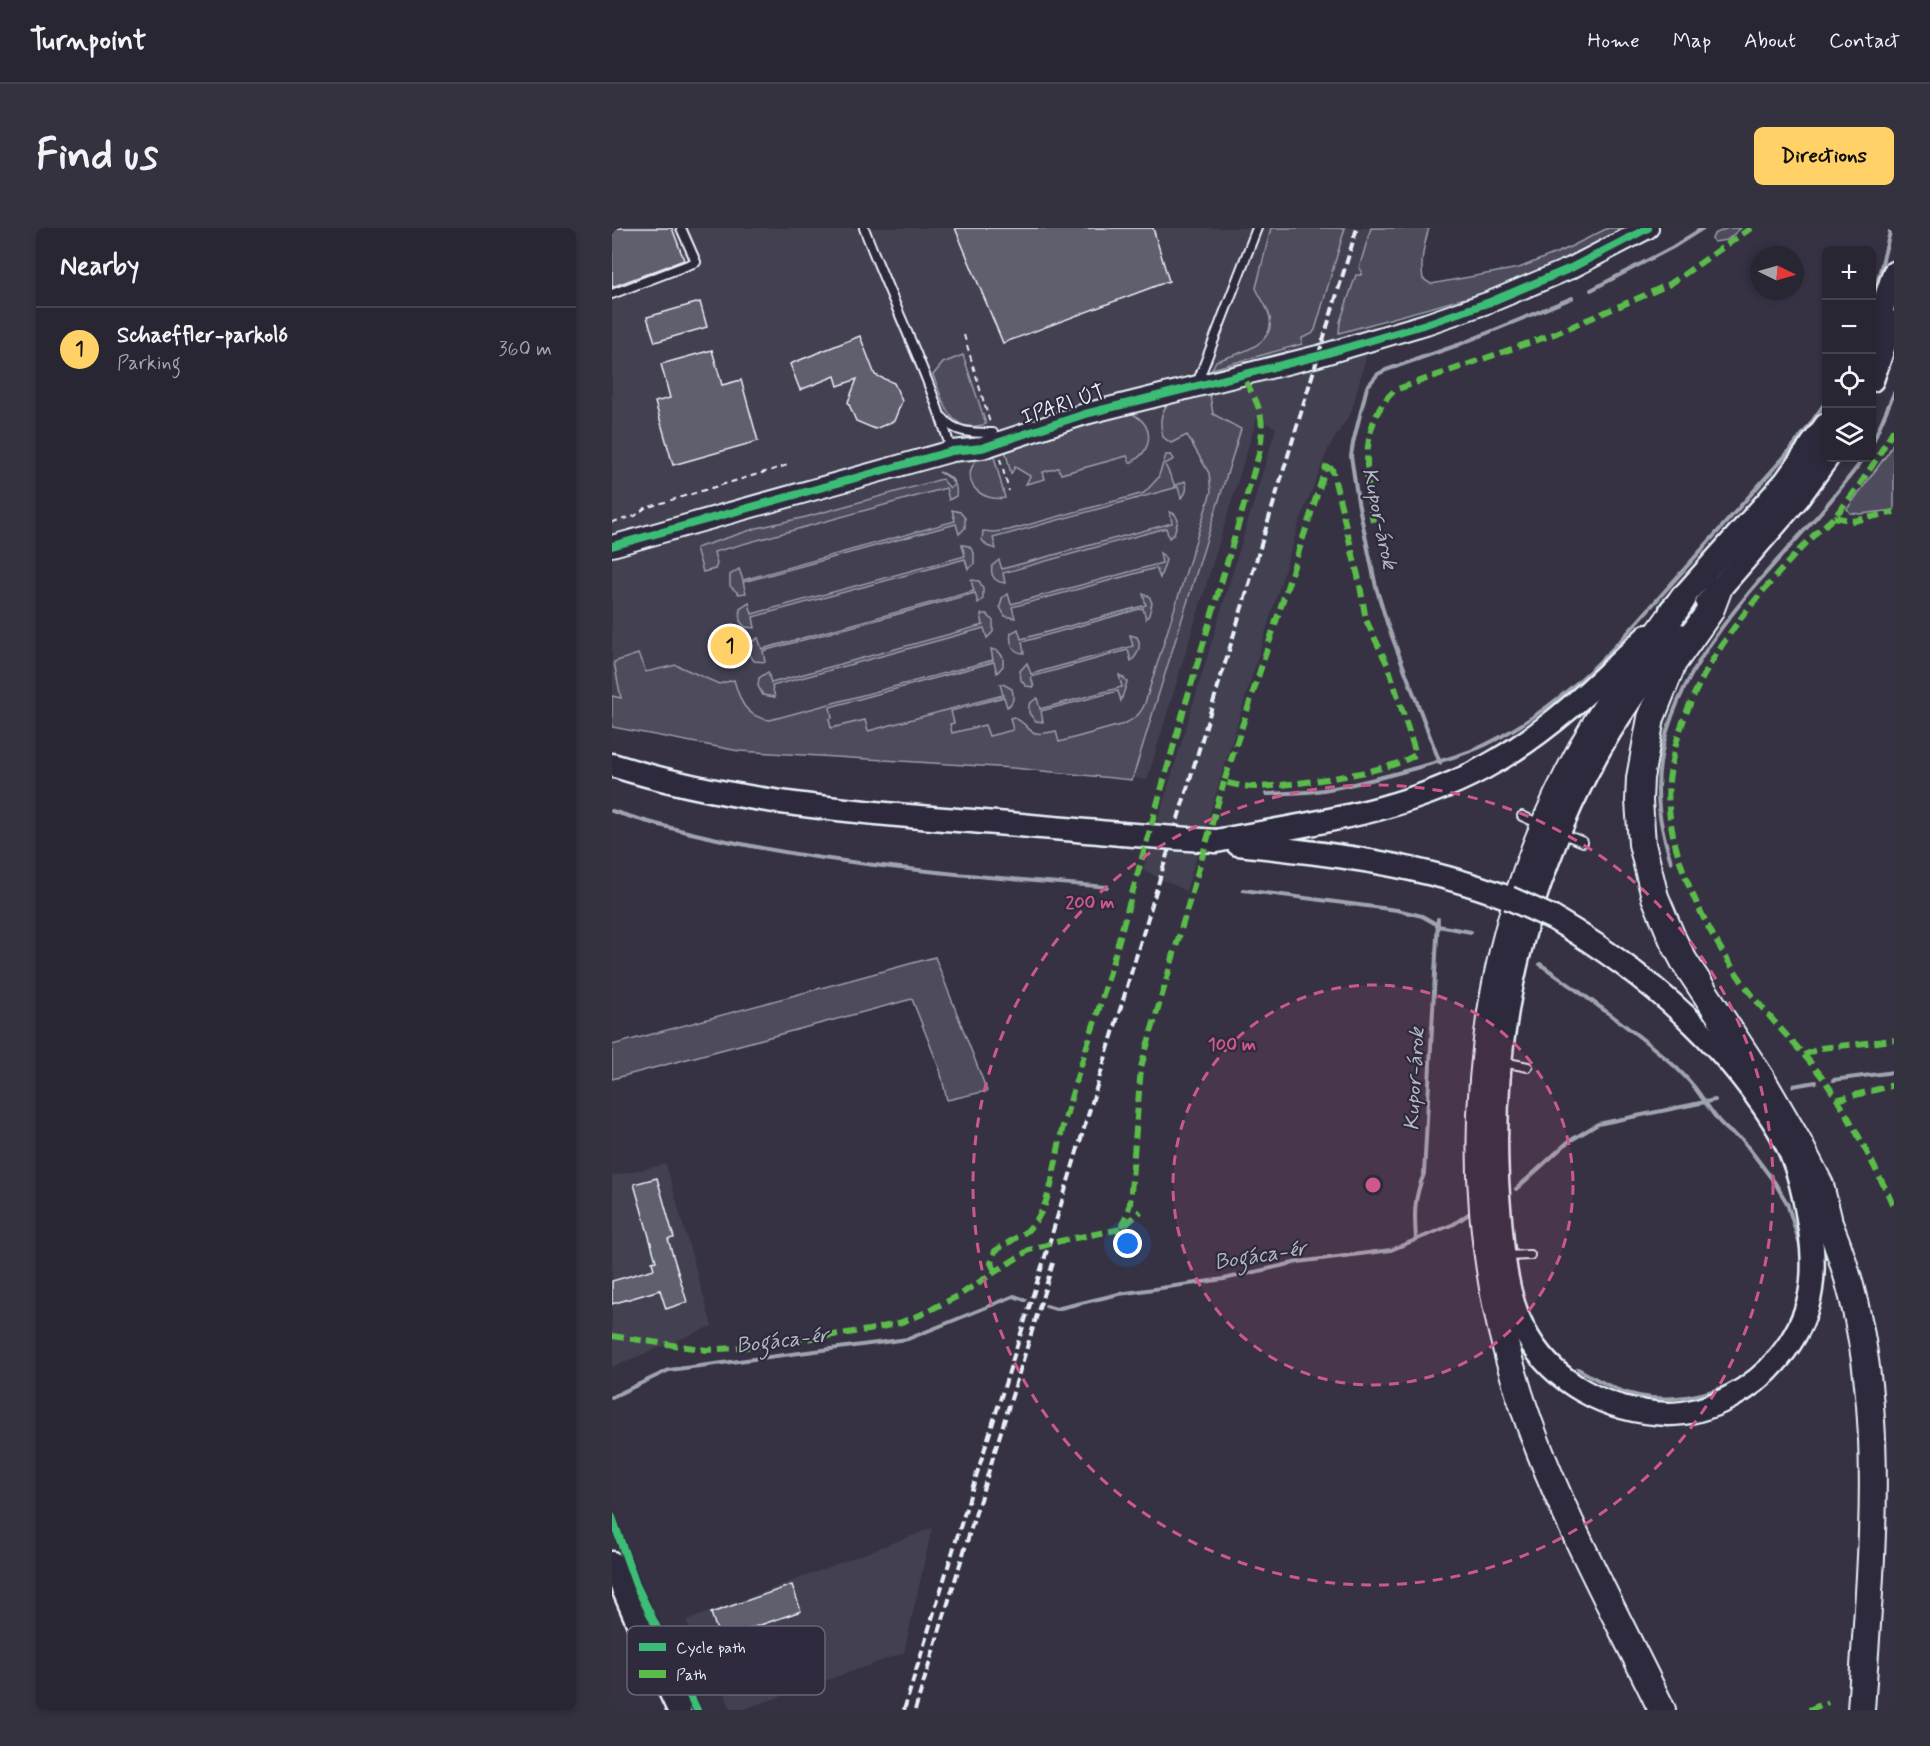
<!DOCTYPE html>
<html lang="en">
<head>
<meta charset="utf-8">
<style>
  body { margin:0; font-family:Mynerve,sans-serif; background:#34323f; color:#f1f3f6 }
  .controls { position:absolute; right:18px; top:18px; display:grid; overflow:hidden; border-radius:9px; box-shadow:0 3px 9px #0003 }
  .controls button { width:54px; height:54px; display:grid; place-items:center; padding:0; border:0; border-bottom:2px solid #44434e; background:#282633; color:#f1f3f6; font:30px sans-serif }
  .compass { position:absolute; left:1138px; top:18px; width:54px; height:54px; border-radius:50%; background:#282633; box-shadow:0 3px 9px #0003; rotate:95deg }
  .you { position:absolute; left:516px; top:1016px; width:21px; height:21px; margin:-15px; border:4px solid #fff; border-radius:50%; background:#1a73e8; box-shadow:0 0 0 9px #1a73e833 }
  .badge { display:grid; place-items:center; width:39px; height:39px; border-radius:50%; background:#ffd166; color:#111; font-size:20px; font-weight:700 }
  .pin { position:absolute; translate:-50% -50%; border:3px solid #fff; box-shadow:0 2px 6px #0006 }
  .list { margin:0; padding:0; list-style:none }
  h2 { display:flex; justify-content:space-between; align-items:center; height:78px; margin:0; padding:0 24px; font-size:26px }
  h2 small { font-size:20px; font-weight:400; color:#a5a5ac }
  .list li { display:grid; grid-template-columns:39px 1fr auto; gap:18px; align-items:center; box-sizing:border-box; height:84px; padding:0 24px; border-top:2px solid #44434e }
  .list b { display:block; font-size:22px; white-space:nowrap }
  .list p { margin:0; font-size:20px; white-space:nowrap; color:#a5a5ac }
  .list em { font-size:20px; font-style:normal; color:#a5a5ac }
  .icon { flex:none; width:33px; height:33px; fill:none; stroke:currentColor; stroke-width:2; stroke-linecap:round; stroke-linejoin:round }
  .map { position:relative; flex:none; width:1282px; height:1482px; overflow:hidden; border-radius:9px }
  header { display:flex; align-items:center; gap:36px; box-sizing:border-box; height:84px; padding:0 30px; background:#282633; border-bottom:2px solid #44434e }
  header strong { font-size:28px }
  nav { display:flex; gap:33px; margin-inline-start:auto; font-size:21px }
  .intro { display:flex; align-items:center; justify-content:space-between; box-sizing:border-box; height:144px; padding:0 36px }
  h1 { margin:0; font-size:42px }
  .button { padding:15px 27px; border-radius:9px; background:#ffd166; color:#111; font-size:21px; font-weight:700 }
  main { display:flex; gap:36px; padding:0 36px }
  aside { flex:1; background:#282633; border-radius:9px; box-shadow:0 3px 9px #0003 }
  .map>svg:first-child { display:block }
  .built { fill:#433f51 }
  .green { fill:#4d4b5c; stroke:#9a9eaa; stroke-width:1.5 }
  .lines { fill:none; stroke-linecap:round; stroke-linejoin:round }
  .stream { stroke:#a0a4af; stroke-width:4 }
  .building { fill:#605e6e; stroke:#e8f1f8; stroke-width:1.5 }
  .lane-casing { stroke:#e8f1f8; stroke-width:12 }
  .secondary-casing { stroke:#e8f1f8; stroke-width:24 }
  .primary-casing { stroke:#e8f1f8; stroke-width:27 }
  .highway-casing { stroke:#e8f1f8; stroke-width:30 }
  .path { stroke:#e8f1f8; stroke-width:2; stroke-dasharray:6 4.5; stroke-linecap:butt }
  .lane { stroke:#2f2a3d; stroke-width:8 }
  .secondary { stroke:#2f2a3d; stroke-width:20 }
  .primary { stroke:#2f2a3d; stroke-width:22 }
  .highway { stroke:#2f2a3d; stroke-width:26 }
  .rail { stroke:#e8f1f8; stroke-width:4; stroke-dasharray:9 4.5; stroke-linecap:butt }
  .primary-bridge-casing { stroke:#e8f1f8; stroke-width:27; stroke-linecap:butt }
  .primary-bridge { stroke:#2f2a3d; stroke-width:22 }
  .quiet { stroke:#5cbc4b; stroke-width:6; stroke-dasharray:12 6; stroke-linecap:butt }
  .cycleway-casing { stroke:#2f2a3d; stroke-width:11 }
  .cycleway { stroke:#3abd76; stroke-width:8 }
  .ring { fill:none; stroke:#cd598a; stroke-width:3; stroke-dasharray:10 8 }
  .labels { text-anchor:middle; stroke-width:4.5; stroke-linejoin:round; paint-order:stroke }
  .street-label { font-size:21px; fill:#e8f1f8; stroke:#2f2a3d }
  .water-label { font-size:22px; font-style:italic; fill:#b2b7c2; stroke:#2f2a3d }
  .key { fill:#2f2a3d; stroke:#666675; stroke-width:1.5 }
  .key-label { font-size:16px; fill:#e8f1f8 }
  .centre { fill:#cd598a; stroke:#2f2a3d; stroke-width:3 }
  .ring-label { font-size:18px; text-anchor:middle; font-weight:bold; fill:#cd598a; stroke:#2f2a3d; stroke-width:4.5; stroke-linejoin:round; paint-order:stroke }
</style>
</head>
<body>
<header>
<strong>Turnpoint</strong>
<nav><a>Home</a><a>Map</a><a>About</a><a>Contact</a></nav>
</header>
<div class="intro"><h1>Find us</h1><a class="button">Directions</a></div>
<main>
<aside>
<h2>Nearby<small></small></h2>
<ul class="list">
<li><span class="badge">1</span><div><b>Schaeffler-parkoló</b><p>Parking</p></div><em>360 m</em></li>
</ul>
</aside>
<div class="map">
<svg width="1282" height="1482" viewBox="0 0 1282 1482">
  <rect width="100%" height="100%" fill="#363244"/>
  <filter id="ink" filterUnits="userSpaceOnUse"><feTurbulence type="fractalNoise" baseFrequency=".0167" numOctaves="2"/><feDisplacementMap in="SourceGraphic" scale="12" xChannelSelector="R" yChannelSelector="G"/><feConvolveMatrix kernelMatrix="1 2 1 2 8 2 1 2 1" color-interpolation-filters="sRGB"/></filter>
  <g filter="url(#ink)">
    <g class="built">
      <path d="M0,0H793L771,66L739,185L717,219L688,292L574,663L531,642L664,200L645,190L535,552L0,479Z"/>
      <path d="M54,936L100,1098L0,1139V948Z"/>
      <path d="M320,1300L292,1425L130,1482H120L74,1393Z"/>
    </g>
    <g class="green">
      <path d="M659,0H733L703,102L700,106L690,110V116L600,141L604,133C624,126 663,118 658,90C656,79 648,70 644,60Z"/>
      <path d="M759,0H817C812,17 808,33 811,51L819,56L907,40L954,21L996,0H1019L972,25L882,62L727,105L728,94L744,47H749L750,43L747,40Z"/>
      <path d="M1116,0H1129L1115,12L1102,14L1100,11L1102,6Z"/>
      <path d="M351,127L374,196C337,208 332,174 321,147L331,135Z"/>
      <path d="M597,161L601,186L629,201L520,552L401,540L127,523L0,499V468L9,470L2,434L26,426L34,444L64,437L107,456L122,452C128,473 133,489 158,492L381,432L379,421L386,423L391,429V438L385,445L382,434L218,479L220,490L217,491L219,500L253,492L256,503L391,467L388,456H391L400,461C402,469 402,475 395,479L392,469L339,483L342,495L338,496L340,505L373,497L377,508L401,502L398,490L401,489C422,498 412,511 444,503L447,514L512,496C522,491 529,486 533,475L599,264L597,245L575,207L559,215L551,209C541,171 568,169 597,161Z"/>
      <path d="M519,185C544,198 541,223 518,235L515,228L449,246L446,240L431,244L433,251L414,256L418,248L403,239L399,246L393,221C418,213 444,206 470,199C486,194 502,188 519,185Z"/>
      <path d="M1282,213V282L1248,286L1238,285L1235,281L1276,225Z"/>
      <path d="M380,221L393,270C370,274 347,255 364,232C367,227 374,224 380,221Z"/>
      <path d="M554,227H559L562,231L553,236L563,258L573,253C576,260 574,266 569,270L566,259L381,310L384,321L375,318L370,312L371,303L382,304L397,302L532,265L546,250Z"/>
      <path d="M327,244C339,247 346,255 344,268L337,272L334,260L102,324L105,336L103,341L91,344L84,320L145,300L194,289L330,251L338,260L342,257L338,250Z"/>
      <path d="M340,282L348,284L353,290V300L347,306L344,296L131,354L134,365L127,366L118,358V347L127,341L131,352L343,293Z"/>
      <path d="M558,284L563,286L566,292L562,306L557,310L554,300L391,345L393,355C383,354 378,348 380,338L387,332L390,341L560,295Z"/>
      <path d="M350,317L357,318L362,325V336L356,341L353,331L141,389L143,400L133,399L128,393V381L137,375L140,386L353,328Z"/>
      <path d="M548,325L551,327L554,332L548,350L544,340L400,379L403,390L393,388L388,379L390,370L396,366L399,376L550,335Z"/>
      <path d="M359,352L367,353L371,360V371L366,375L363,365L151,423L153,434L142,433L138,427L137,416L146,410L150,421L362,363Z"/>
      <path d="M531,366L537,368L540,375L537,387L534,391L531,380L410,414L412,425C401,425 397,415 399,405L406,401L409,411L534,377Z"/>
      <path d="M369,386H375L381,393V404L375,410L372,400L160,458L163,469L151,467L146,458L147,450L156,444L159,455L371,397Z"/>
      <path d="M518,407L525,409C530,417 526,427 519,433L516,422L419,449L422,459L414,458L409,452L408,443L415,435L419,446L521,418Z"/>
      <path d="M507,447L512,450L515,454L509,473L506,463L429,483L431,494L423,493L417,485V476L425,470L428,481L510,459Z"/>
      <path d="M323,729L375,863L335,872L328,842L300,771L0,851V817Z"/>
    </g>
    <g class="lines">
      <g class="stream">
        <path d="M979,62L1061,19L1091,0"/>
        <path d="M1260,75L1279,0"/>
        <path d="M1260,216L1282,165"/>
        <path d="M828,535L776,398L764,359L746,274L739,228L741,215L755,159L766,146L774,142L846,117L960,70"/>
        <path d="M654,566C671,565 688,565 704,563C740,558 776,548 811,538C832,532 855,526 875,516C927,490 972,452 1011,410L1173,228L1195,201L1214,173"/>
        <path d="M0,583C159,634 329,645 495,659"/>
        <path d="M1059,634C1054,616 1049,600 1047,581C1035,468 1131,370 1201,293C1219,273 1236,251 1252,230"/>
        <path d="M631,662L785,682L810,688L826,697"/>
        <path d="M826,698L859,704"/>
        <path d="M928,736C962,760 996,784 1029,810C1048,825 1068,841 1083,860C1097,878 1108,902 1130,911L1163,955L1175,975L1190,1023"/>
        <path d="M1221,852L1282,844"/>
        <path d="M1181,858L1204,854"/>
        <path d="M904,961L956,914L986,896L1103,872"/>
        <path d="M804,1010C802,985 802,970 812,946L826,691"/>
        <path d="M434,1078L444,1081L507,1066L612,1051L686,1034L779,1022L842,996L861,983"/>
        <path d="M966,1141C978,1148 991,1155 1004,1161C1040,1176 1081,1172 1117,1157"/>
        <path d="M0,1169L57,1142L296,1111L402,1068L413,1072"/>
      </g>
    </g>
    <g class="building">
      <path d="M0,0H60L72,32L0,59Z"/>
      <path d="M343,0H541L557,53L391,115Z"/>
      <path d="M88,74L95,99L43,114L35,89Z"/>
      <path d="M248,108L263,147L282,155L290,173L282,193L263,201L244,193L236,174L245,151L226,158L223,148L188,162L178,136Z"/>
      <path d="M100,122L110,157L129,152L146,213L61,237L43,174L58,170L49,136Z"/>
      <path d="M45,950L62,1010L56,1011L75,1074L54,1081L48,1062L0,1076V1053L42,1041L40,1034L44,1033L22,956Z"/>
      <path d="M180,1357L189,1383L108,1411L99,1385Z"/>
    </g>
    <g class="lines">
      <g class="lane-casing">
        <g id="lane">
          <path d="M252,0C280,75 317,145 339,222"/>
          <path d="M0,66L84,34L69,0"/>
          <path d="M586,153L645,0"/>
          <path d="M331,190C343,206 363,205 381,205"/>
          <path d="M910,588L930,597"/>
          <path d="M949,605L971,614"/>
          <path d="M891,834L916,839"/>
          <path d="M893,1028L918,1027"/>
        </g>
      </g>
      <g class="secondary-casing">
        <path id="secondary" d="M0,318L340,223L370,220L473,186L706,128L814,96L878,74L959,40L1036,0"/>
      </g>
      <g class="primary-casing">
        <g id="primary">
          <path d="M1260,112L1282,45"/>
          <path d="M1260,152L1280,94"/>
          <path d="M1095,375L1186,270L1215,230"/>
          <path d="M1059,382L1174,253L1214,197"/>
          <path d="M0,537C108,571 220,582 332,591C391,595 450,601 509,606"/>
          <path d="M604,613C700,595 798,584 884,533C941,500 987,454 1035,408"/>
          <path d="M626,616C721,626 808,636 897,670"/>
          <path d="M941,690C1022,738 1096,798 1150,876C1162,893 1174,911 1181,931C1190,954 1194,978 1198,1002C1205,1051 1200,1090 1167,1130C1142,1161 1097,1186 1056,1186C996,1184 938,1155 911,1100C894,1067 891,1027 888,991C876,870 892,749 935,635C956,578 984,521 1019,471C1034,449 1051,428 1068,407"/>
          <path d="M0,1335L26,1395L67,1482"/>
        </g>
      </g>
      <g class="highway-casing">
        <g id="highway">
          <path d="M1106,362L1098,383L1061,435L1039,490L1028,550L1027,573L1030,616L1043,669L1061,712L1072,733L1149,850L1185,912L1208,957L1216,990"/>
          <path d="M1209,977C1282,1134 1260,1315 1249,1482"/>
          <path d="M1050,1482C1000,1378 942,1275 907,1165C842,962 860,735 956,546C973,512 993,479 1015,448C1034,422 1054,397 1071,370"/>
        </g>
      </g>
      <g class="path">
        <path d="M352,107L378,195"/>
        <path d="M388,231L397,263"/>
        <path d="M0,294L23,288L33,280L176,237"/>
      </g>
      <use href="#lane" class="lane"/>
      <use href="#secondary" class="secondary"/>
      <use href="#primary" class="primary"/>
      <use href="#highway" class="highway"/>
      <g class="rail">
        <path d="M292,1482L346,1306L437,1016L745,0"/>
        <path d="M303,1482L441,1035"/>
      </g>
      <g class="primary-bridge-casing">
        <g id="primary-bridge">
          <path d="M509,606L604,613"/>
          <path d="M897,670L941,690"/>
        </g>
      </g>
      <use href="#primary-bridge" class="primary-bridge"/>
      <g class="quiet">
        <path d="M1282,201C1264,232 1246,263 1222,289C1217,294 1211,299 1205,304C1189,320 1173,337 1158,355C1109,410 1065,479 1057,553C1050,624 1101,718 1144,772C1164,797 1187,820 1207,845C1229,874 1247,908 1263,940C1270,954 1278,968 1282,982"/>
        <path d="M714,239L720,241L747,352L754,392L776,438L804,526C783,544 675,558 644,559C633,559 623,557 612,554Z"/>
        <path d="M1222,289L1242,293L1282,284"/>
        <path d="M761,294C754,250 746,195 783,162L942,106L1031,68L1058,56L1139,0"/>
        <path d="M1192,827L1209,820L1282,812"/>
        <path d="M1224,872L1282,857"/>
        <path d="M510,999L518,976L529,839L612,554"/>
        <path d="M383,1043L379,1035L383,1023L415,1003L424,993L432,979L439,958L450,902L463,856L494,758L570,488L647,226C651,204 652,188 642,169C638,161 634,155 632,147"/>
        <path d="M0,1108L95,1122L135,1119L257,1102L287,1095L308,1087L346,1068L417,1022L448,1013L509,1001L529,983"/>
        <path d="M1197,1482L1216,1474"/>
      </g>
      <g class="cycleway-casing">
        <g id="cycleway">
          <path d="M0,318L340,223L370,220L473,186L706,128L814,96L878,74L959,40L1036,0"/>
          <path d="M0,1289L24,1357L85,1482"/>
        </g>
      </g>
      <use href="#cycleway" class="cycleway"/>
    </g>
  </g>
  <circle cx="761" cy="957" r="200" fill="#cd598a" fill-opacity=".12"/>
  <g class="ring">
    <circle cx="761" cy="957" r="200"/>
    <circle cx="761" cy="957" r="400"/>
  </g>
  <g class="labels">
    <g class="street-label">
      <text transform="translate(451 176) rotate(-18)" y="7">IPARI ÚT</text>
    </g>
    <g class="water-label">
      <text transform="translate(769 290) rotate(78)" y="8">Kupor-árok</text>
      <text transform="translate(801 851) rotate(-87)" y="8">Kupor-árok</text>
      <text transform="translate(648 1026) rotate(-9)" y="8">Bogáca-ér</text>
      <text transform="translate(170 1111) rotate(-7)" y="8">Bogáca-ér</text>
    </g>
  </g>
  <rect x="15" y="1398" width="198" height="69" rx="9" class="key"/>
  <rect x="27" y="1415" width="27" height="8" fill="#3abd76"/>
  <rect x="27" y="1442" width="27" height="8" fill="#5cbc4b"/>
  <g class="key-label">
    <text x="64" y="1425">Cycle path</text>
    <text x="64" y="1452">Path</text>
  </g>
  <circle cx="761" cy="957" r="9" class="centre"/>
  <g class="ring-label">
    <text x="478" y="680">200 m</text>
    <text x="620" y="822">100 m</text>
  </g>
</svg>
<div class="controls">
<button>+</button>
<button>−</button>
<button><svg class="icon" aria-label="locate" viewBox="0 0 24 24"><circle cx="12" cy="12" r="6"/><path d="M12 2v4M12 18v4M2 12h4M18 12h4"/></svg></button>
<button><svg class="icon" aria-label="layers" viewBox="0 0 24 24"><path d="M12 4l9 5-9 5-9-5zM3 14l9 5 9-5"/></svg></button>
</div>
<svg class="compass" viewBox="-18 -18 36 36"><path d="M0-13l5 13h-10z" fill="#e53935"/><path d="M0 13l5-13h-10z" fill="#a5a5ac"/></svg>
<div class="you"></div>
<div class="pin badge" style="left:118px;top:418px">1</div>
</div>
</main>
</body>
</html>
